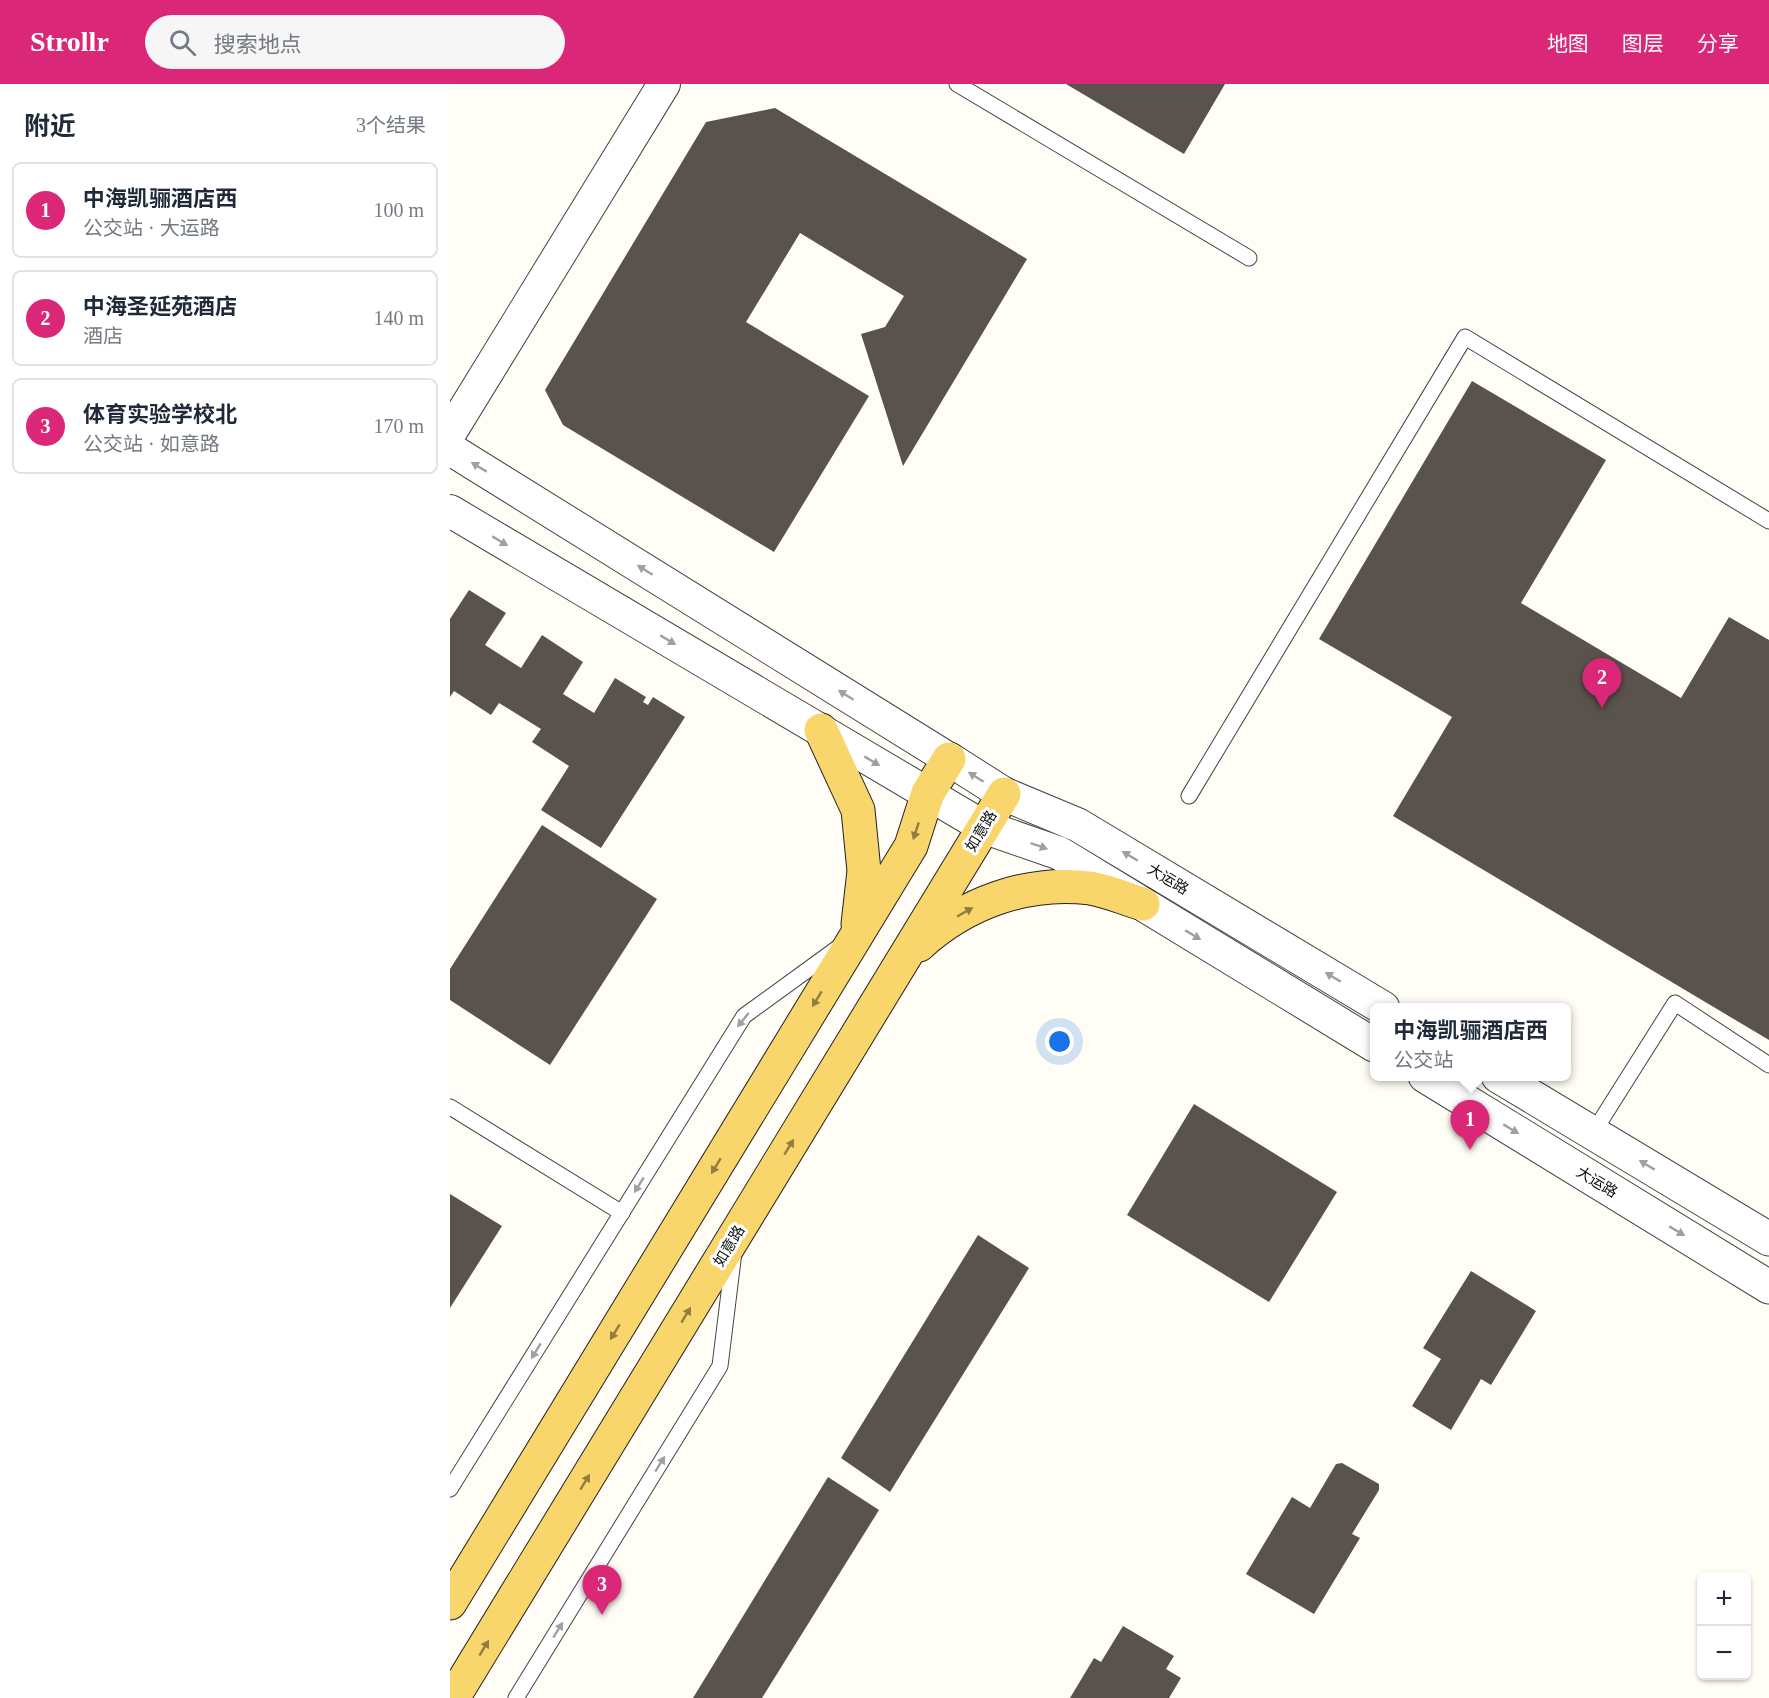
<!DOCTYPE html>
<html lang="zh">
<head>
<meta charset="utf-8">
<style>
  body { margin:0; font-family:"Times New Roman","Noto Sans SC",serif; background:#f6f6f7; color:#1f2937 }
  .controls { position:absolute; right:18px; bottom:18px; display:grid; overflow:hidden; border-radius:9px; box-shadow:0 2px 4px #0004 }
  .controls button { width:54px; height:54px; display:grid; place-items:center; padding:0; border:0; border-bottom:2px solid #e0e1e3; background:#fff; color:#1f2937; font:30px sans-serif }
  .you { position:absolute; left:610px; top:958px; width:21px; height:21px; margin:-15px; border:4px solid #fff; border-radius:50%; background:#1a73e8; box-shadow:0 0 0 9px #1a73e833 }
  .badge { display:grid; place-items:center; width:39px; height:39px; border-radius:50%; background:#db2777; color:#fff; font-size:20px; font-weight:700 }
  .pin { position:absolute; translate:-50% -50px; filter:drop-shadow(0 2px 3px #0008) }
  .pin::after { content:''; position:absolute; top:32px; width:21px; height:18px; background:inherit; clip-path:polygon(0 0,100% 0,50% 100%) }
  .popup { position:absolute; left:920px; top:919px; width:201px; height:78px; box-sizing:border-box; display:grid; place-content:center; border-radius:9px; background:#fff; filter:drop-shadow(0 2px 4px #0005); font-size:20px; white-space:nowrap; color:#747a83 }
  .popup b { font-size:22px; color:#1f2937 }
  .popup::after { content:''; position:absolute; left:50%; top:100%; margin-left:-12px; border:12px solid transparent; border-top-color:#fff }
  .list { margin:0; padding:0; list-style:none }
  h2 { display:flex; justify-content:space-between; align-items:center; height:78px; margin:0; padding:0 24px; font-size:26px }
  h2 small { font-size:20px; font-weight:400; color:#747a83 }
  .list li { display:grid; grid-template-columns:39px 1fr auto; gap:18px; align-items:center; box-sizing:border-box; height:96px; margin:0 12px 12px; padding:0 12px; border:2px solid #e0e1e3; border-radius:9px }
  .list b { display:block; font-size:22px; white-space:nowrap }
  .list p { margin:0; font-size:20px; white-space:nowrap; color:#747a83 }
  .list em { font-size:20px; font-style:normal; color:#747a83 }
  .icon { flex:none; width:33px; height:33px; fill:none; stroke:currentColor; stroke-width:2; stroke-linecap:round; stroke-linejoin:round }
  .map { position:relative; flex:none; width:1319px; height:1614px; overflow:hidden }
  header { display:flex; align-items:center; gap:36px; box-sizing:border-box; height:84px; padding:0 30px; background:#db2777; color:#fff }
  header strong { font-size:28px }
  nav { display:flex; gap:33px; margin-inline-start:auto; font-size:21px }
  .search { width:420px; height:54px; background:#f6f6f7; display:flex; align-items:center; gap:15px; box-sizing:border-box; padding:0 21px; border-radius:33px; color:#747a83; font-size:22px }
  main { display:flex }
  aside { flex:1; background:#fff }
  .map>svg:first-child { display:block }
  .building { fill:#5a524d }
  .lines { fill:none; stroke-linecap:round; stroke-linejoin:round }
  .service-casing { stroke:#444; stroke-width:17 }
  .minor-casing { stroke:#444; stroke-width:34 }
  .tertiary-casing { stroke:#444; stroke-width:35 }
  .primary-casing { stroke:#222; stroke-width:35 }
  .service { stroke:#fff; stroke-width:15 }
  .minor { stroke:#fff; stroke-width:32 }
  .tertiary { stroke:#fff; stroke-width:33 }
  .primary { stroke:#f9d66b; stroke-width:33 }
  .oneway { fill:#a0a0a0 }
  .oneway2 { fill:#917d42 }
  .labels { text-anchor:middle; stroke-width:6; stroke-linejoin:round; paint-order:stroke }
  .street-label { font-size:15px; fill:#111; stroke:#fff }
</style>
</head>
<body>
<header>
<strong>Strollr</strong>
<div class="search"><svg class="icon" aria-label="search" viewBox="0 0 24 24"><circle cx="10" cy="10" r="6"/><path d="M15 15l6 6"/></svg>搜索地点</div>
<nav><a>地图</a><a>图层</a><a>分享</a></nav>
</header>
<main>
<aside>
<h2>附近<small>3个结果</small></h2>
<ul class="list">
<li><span class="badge">1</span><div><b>中海凯骊酒店西</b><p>公交站 · 大运路</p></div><em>100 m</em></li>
<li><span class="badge">2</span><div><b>中海圣延苑酒店</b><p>酒店</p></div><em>140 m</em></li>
<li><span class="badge">3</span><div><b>体育实验学校北</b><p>公交站 · 如意路</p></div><em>170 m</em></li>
</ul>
</aside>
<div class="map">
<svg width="1319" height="1614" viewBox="0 0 1319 1614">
  <rect width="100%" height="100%" fill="#fffdf5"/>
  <g class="building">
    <path d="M616,0H775L734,70Z"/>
    <path d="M325,24L577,175L453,382L411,250L435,243L454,212L350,149L296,238L419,312L324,468L113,341L95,306L256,38Z"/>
    <path d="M1022,297L1156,376L1071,519L1231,614L1279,533L1319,556V956L943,732L1002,633L869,555Z"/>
    <path d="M19,506L56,529L35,561L71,584L92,551L133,578L113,610L144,629L165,594L196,613L193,618L198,621L203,613L235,633L151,764L91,726L119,682L82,658L91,645L49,619L41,631L4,607L0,613V535Z"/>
    <path d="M92,741L207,815L100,981L0,916V885Z"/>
    <path d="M744,1020L887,1108L819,1218L677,1131Z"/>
    <path d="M0,1110L52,1142L0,1224Z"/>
    <path d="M528,1151L579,1184L440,1408L391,1374Z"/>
    <path d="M1021,1187L1086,1227L1041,1301L1031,1295L1001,1346L962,1322L991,1275L973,1264Z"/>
    <path d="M892,1379L929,1400V1406L902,1450L910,1454L864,1530L796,1490L842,1413L860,1424L886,1380Z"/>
    <path d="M378,1393L429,1426L312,1614H243Z"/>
    <path d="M673,1542L724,1572L716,1585L731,1594L719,1614H620L644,1574L651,1578Z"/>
  </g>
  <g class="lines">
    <g class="service-casing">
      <g id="service">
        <path d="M507,0L799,174"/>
        <path d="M739,712L1015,253L1319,437"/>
        <path d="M0,1023L172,1129"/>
        <path d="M1143,1049L1225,919L1319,981"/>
        <path d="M0,1405L294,932L389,863"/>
        <path d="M66,1614L270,1282L284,1168"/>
      </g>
    </g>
    <g class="minor-casing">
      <g id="minor">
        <path d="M0,349L214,0"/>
        <path d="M0,365L499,675"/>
        <path d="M0,427L534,743"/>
      </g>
    </g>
    <g class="tertiary-casing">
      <g id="tertiary">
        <path d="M499,675L554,710L628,741L933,924"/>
        <path d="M534,743L609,769L924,961"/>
        <path d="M975,992L1319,1203"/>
        <path d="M1048,992L1319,1155"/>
      </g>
    </g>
    <g class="primary-casing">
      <g id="primary">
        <path d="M371,646L408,726L414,787L408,840"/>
        <path d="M469,861C515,819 577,796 640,804C658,807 676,815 693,820"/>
        <path d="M0,1519L461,762L478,709L499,675"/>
        <path d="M3,1614L554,710"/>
      </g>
    </g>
    <use href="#service" class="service"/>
    <use href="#minor" class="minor"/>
    <use href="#tertiary" class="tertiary"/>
    <use href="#primary" class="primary"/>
  </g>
  <defs><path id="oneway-solid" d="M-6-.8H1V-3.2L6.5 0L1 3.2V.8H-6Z" transform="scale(1.5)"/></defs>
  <g class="oneway">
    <use href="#oneway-solid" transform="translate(29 383) rotate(-149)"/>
    <use href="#oneway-solid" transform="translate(50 457) rotate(31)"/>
    <use href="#oneway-solid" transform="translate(195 486) rotate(-148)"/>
    <use href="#oneway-solid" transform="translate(218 556) rotate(31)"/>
    <use href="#oneway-solid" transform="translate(396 611) rotate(-148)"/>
    <use href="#oneway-solid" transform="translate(422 677) rotate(31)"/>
    <use href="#oneway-solid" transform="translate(526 693) rotate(-148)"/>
    <use href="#oneway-solid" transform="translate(589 762) rotate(19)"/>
    <use href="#oneway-solid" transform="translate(680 772) rotate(-149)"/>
    <use href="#oneway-solid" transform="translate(743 851) rotate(31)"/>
    <use href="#oneway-solid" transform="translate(883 893) rotate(-149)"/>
    <use href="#oneway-solid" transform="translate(293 936) rotate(129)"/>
    <use href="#oneway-solid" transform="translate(1061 1045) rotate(31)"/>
    <use href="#oneway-solid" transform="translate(1197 1081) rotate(-149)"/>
    <use href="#oneway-solid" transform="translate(189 1101) rotate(122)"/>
    <use href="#oneway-solid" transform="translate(1227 1147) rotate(31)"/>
    <use href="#oneway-solid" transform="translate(86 1267) rotate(122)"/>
    <use href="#oneway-solid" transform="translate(210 1380) rotate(-58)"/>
    <use href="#oneway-solid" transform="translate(108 1546) rotate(-58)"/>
  </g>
  <g class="oneway2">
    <use href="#oneway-solid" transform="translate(466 747) rotate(108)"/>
    <use href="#oneway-solid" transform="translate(515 828) rotate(-30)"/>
    <use href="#oneway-solid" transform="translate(367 915) rotate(121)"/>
    <use href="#oneway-solid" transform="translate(339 1063) rotate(-59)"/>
    <use href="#oneway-solid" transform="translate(266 1082) rotate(121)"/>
    <use href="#oneway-solid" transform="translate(236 1231) rotate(-59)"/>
    <use href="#oneway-solid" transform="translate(165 1248) rotate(121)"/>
    <use href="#oneway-solid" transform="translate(135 1398) rotate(-59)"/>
    <use href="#oneway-solid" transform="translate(34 1564) rotate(-59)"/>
  </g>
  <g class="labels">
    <g class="street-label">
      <text transform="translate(531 747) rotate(-59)" y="5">如意路</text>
      <text transform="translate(718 795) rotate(31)" y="5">大运路</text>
      <text transform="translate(1147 1098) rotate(31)" y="5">大运路</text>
      <text transform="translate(279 1162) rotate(-59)" y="5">如意路</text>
    </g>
  </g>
</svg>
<div class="controls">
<button>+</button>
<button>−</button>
</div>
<div class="you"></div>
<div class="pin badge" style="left:1020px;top:1066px">1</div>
<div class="popup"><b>中海凯骊酒店西</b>公交站</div>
<div class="pin badge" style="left:1152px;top:624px">2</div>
<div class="pin badge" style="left:152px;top:1531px">3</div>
</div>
</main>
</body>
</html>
